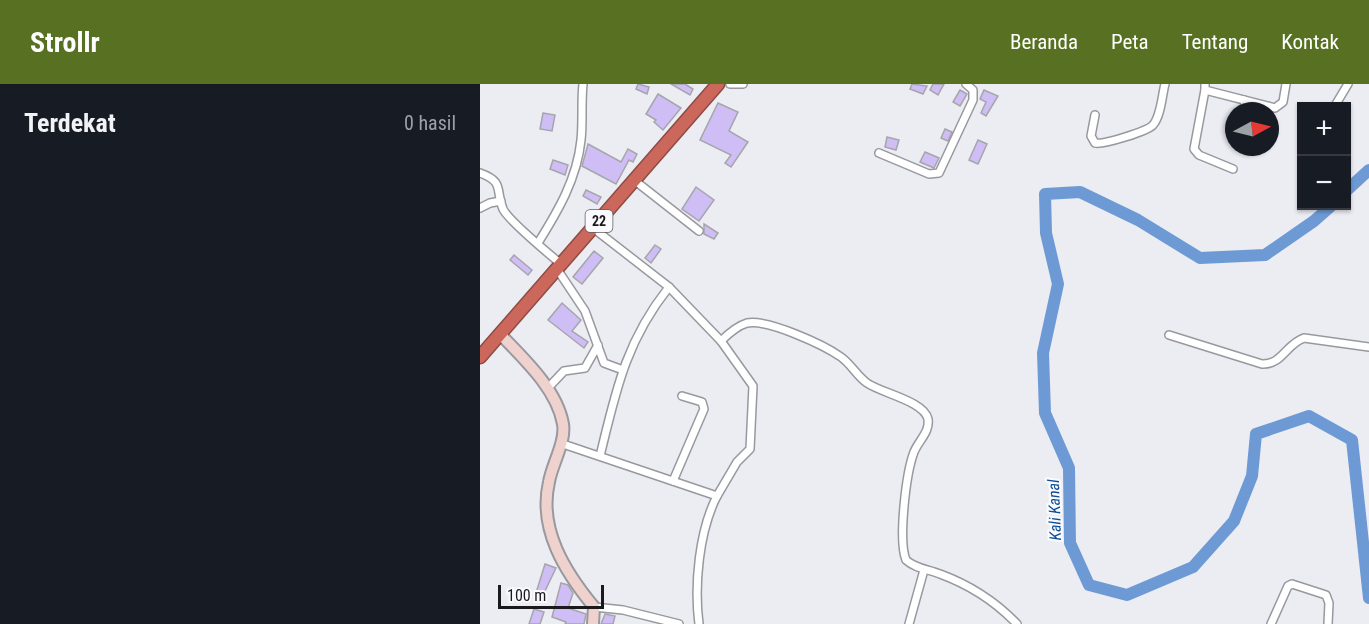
<!DOCTYPE html>
<html lang="id">
<head>
<meta charset="utf-8">
<style>
  body { margin:0; font-family:"Roboto Condensed",sans-serif; background:#242831; color:#f1f3f6 }
  .controls { position:absolute; right:18px; top:18px; display:grid; overflow:hidden; border-radius:0px; box-shadow:0 2px 4px #0004 }
  .controls button { width:54px; height:54px; display:grid; place-items:center; padding:0; border:0; border-bottom:2px solid #363941; background:#171b24; color:#f1f3f6; font:30px sans-serif }
  .compass { position:absolute; left:745px; top:18px; width:54px; height:54px; border-radius:50%; background:#171b24; box-shadow:0 2px 4px #0004; rotate:83deg }
  .scale { position:absolute; left:18px; bottom:15px; width:106px; box-sizing:border-box; padding-left:6px; border:3px solid #1a1a1c; border-top:0; font-size:16px; line-height:21px; white-space:nowrap; color:#1a1a1c; -webkit-text-stroke:4px #f9f9fe; paint-order:stroke }
  .list { margin:0; padding:0; list-style:none }
  h2 { display:flex; justify-content:space-between; align-items:center; height:78px; margin:0; padding:0 24px; font-size:26px }
  h2 small { font-size:20px; font-weight:400; color:#9ea1a6 }
  .map { position:relative; flex:none; width:889px; height:540px; overflow:hidden }
  header { display:flex; align-items:center; gap:36px; box-sizing:border-box; height:84px; padding:0 30px; background:#587022; color:#fff }
  header strong { font-size:28px }
  nav { display:flex; gap:33px; margin-inline-start:auto; font-size:21px }
  main { display:flex }
  aside { flex:1; background:#171b24 }
  .map>svg:first-child { display:block }
  .lines { fill:none; stroke-linecap:round; stroke-linejoin:round }
  .river { stroke:#6d9ad4; stroke-width:12 }
  .building { fill:#cfbdf5; stroke:#a6a5ac; stroke-width:1.5 }
  .street-casing { stroke:#98989f; stroke-width:10 }
  .secondary-casing { stroke:#98989f; stroke-width:14 }
  .highway-casing { stroke:#8d4c45; stroke-width:15 }
  .street { stroke:#fff; stroke-width:7 }
  .secondary { stroke:#efd1ce; stroke-width:10 }
  .highway { stroke:#cb675b; stroke-width:12 }
  .labels { text-anchor:middle; stroke-width:4.5; stroke-linejoin:round; paint-order:stroke }
  .shield { fill:#f9f9fe; stroke:#5d5d60; stroke-width:1.5 }
  .shield-label { font-size:14px; font-weight:bold; fill:#1a1a1c }
  .water-label { font-size:16px; font-style:italic; fill:#0c4d92; stroke:#f9f9fe }
</style>
</head>
<body>
<header>
<strong>Strollr</strong>
<nav><a>Beranda</a><a>Peta</a><a>Tentang</a><a>Kontak</a></nav>
</header>
<main>
<aside>
<h2>Terdekat<small>0 hasil</small></h2>
<ul class="list">
</ul>
</aside>
<div class="map">
<svg width="889" height="540" viewBox="0 0 889 540">
  <rect width="100%" height="100%" fill="#ececf3"/>
  <g class="lines">
    <g class="river">
      <path d="M866,107L889,86"/>
      <path d="M851,122L834,137L785,171L720,174L658,136L600,108L565,110L566,149L578,200L563,269L565,329L589,384L590,459L609,501L647,511L713,483L754,437L772,392L776,350L829,332L872,356L889,514"/>
    </g>
  </g>
  <g class="building">
    <path d="M158,0L169,3L167,10L156,5Z"/>
    <path d="M191,0H205L213,5L210,11Z"/>
    <path d="M432,0L447,2L443,10L430,5Z"/>
    <path d="M453,0H464L458,11L450,6Z"/>
    <path d="M480,6L487,10L480,22L473,18Z"/>
    <path d="M504,6L518,12L506,32L501,29L506,18L500,15Z"/>
    <path d="M178,10L201,24L183,46L174,38L176,36L166,30Z"/>
    <path d="M238,19L258,28L249,47L268,58L251,83L245,79L251,71L220,56Z"/>
    <path d="M63,29L75,31L72,47L60,45Z"/>
    <path d="M465,45L472,48L468,57L461,54Z"/>
    <path d="M407,53L419,56L416,66L405,63Z"/>
    <path d="M498,56L507,60L498,80L489,76Z"/>
    <path d="M108,60L141,78L148,65L157,70L153,78L149,76L136,100L102,82Z"/>
    <path d="M445,68L459,74L454,84L440,78Z"/>
    <path d="M73,76L88,81L85,91L70,85Z"/>
    <path d="M216,103L234,116L219,137L202,125Z"/>
    <path d="M106,106L121,113L117,120L103,112Z"/>
    <path d="M224,140L238,149L234,155L224,150Z"/>
    <path d="M175,161L181,165L171,179L165,174Z"/>
    <path d="M114,167L123,174L102,200L93,193Z"/>
    <path d="M34,171L52,186L48,191L30,176Z"/>
    <path d="M82,219L101,236L92,247L108,258L104,264L68,236Z"/>
    <path d="M65,480L76,484L63,511L56,509Z"/>
    <path d="M81,499L88,501L93,509L88,524L106,530L104,540H85L86,538L72,533Z"/>
    <path d="M54,525L64,528L60,540H49Z"/>
    <path d="M125,530L135,532L133,540H121Z"/>
  </g>
  <g class="lines">
    <g class="street-casing">
      <g id="street">
        <path d="M250,0H263"/>
        <path d="M725,0V6L795,24L803,18L806,0"/>
        <path d="M725,6L714,65L719,71L753,85"/>
        <path d="M764,16L766,27"/>
        <path d="M856,20L868,0"/>
        <path d="M615,31L611,52L615,59C623,61 668,47 673,41C681,32 682,11 685,0"/>
        <path d="M399,69L449,90L459,89L493,16V6L486,0"/>
        <path d="M0,89C25,98 15,106 23,125C28,136 69,170 81,180"/>
        <path d="M154,96L219,147"/>
        <path d="M0,124L10,119L21,117"/>
        <path d="M113,144L189,203L241,257C249,249 257,242 267,239C288,235 344,261 361,273C371,280 377,292 387,299C401,309 444,317 448,335C450,348 439,356 434,368C426,389 418,456 426,476C436,485 448,485 460,490C490,501 515,517 537,540"/>
        <path d="M58,159C78,127 97,95 101,56C103,38 101,19 103,0"/>
        <path d="M77,185L105,227L124,279L143,286"/>
        <path d="M689,251L782,280C802,281 806,260 824,254L889,263"/>
        <path d="M67,305L84,287L105,284L118,261"/>
        <path d="M80,359L237,412C219,447 214,501 219,540"/>
        <path d="M120,372C136,306 146,257 189,203"/>
        <path d="M193,397L224,325L222,318L202,312"/>
        <path d="M237,412L257,378L270,365L273,302L241,257"/>
        <path d="M114,523L143,526L199,540"/>
        <path d="M429,540L444,486"/>
        <path d="M791,540L808,502L812,500L846,511L849,519L848,540"/>
      </g>
    </g>
    <g class="secondary-casing">
      <path id="secondary" d="M20,250C43,274 77,305 83,340C86,358 72,380 69,398C58,445 85,488 114,523L113,540"/>
    </g>
    <g class="highway-casing">
      <path id="highway" d="M0,273L238,0"/>
    </g>
    <use href="#street" class="street"/>
    <use href="#secondary" class="secondary"/>
    <use href="#highway" class="highway"/>
  </g>
  <g class="labels">
    <rect class="shield" x="105.5" y="126" width="27" height="22" rx="4.5"/>
    <g class="shield-label">
      <text x="119" y="142">22</text>
    </g>
    <g class="water-label">
      <text transform="translate(574 426) rotate(-92)" y="6">Kali Kanal</text>
    </g>
  </g>
</svg>
<div class="controls">
<button>+</button>
<button>−</button>
</div>
<svg class="compass" viewBox="-18 -18 36 36"><path d="M0-13l5 13h-10z" fill="#e53935"/><path d="M0 13l5-13h-10z" fill="#9ea1a6"/></svg>
<div class="scale">100 m</div>
</div>
</main>
</body>
</html>
